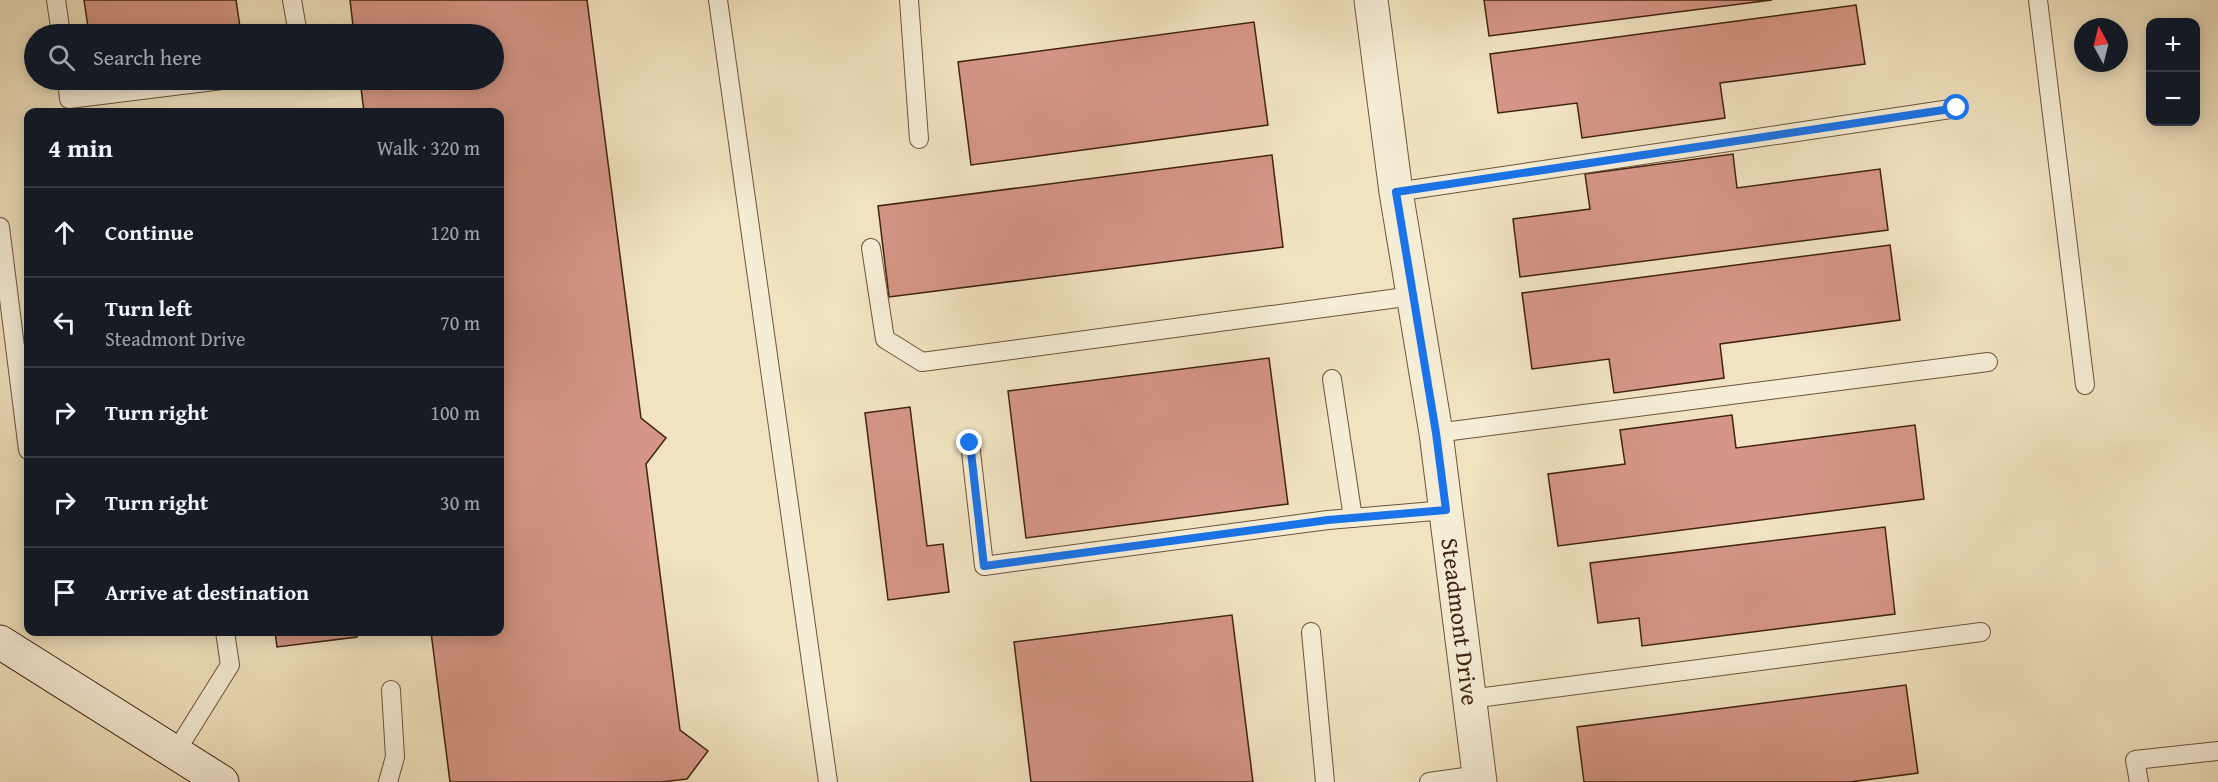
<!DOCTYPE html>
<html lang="en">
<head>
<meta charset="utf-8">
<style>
  body { margin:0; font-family:"Gentium Book Plus",serif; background:#242831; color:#f1f3f6 }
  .controls { position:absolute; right:18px; top:18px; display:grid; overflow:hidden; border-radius:12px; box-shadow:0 3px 15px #0003 }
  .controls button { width:54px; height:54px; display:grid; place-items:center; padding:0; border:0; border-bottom:2px solid #363941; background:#171b24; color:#f1f3f6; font:30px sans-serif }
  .compass { position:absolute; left:2074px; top:18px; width:54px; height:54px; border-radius:50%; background:#171b24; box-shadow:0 3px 15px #0003; rotate:353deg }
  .stop { position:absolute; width:18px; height:18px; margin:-14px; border:4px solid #1a73e8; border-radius:50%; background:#fff }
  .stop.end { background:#1a73e8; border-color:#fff; box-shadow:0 2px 6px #0008 }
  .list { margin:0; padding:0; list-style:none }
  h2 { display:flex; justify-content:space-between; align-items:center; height:78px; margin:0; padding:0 24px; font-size:26px }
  h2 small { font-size:20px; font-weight:400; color:#9ea1a6 }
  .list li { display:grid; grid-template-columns:39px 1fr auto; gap:18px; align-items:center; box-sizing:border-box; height:90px; padding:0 24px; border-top:2px solid #363941 }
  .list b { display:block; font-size:22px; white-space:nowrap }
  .list p { margin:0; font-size:20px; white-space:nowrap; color:#9ea1a6 }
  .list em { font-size:20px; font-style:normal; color:#9ea1a6 }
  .icon { flex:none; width:33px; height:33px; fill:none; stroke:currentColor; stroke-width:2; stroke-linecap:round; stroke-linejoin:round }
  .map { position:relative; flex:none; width:2218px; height:782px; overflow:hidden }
  .search { position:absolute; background:#171b24; box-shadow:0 3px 15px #0003; left:24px; top:24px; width:480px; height:66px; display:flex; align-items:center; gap:15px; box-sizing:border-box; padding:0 21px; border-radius:33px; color:#9ea1a6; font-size:22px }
  .panel { position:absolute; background:#171b24; box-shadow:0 3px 15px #0003; left:24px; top:108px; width:480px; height:528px; border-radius:12px }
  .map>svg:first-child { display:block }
  .building { fill:#d59685; stroke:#40230f; stroke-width:1.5 }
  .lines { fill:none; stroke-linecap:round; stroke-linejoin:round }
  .service-casing { stroke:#6c533b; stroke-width:20 }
  .minor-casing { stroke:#6c533b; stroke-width:35 }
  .secondary-casing { stroke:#40230f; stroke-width:35 }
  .service { stroke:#f6edd6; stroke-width:18 }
  .minor { stroke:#f6edd6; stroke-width:33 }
  .secondary { stroke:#f6edd6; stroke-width:33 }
  .route { stroke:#1a73e8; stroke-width:8 }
  .labels { text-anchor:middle; stroke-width:6; stroke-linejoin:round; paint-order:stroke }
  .street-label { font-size:24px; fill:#40230f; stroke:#f6edd6 }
</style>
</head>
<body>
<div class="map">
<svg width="2218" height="782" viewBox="0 0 2218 782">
  <rect width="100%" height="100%" fill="#f1e3c0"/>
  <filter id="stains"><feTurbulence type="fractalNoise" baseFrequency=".00333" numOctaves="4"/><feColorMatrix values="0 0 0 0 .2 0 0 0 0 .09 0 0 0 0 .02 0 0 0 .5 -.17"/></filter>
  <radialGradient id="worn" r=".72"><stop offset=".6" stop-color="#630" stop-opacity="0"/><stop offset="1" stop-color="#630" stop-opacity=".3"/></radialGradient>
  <g class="building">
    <path d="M84,0H236L241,34H89Z"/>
    <path d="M350,0H587L641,418L666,438L646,464L680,730L708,751L687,779L661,782H450L431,632H500V112H364L360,80H494V34H354Z"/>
    <path d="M1484,0H1772L1489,36Z"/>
    <path d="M1856,5L1865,64L1720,83L1725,118L1582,138L1577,103L1498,113L1490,54Z"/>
    <path d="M1254,22L1268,125L971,165L958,62Z"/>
    <path d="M1733,154L1737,188L1880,169L1888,230L1520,277L1513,219L1590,209L1585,174Z"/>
    <path d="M1272,155L1283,247L889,297L878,206Z"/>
    <path d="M25,199H28V231Z"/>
    <path d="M1890,245L1900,320L1720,344L1724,378L1614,393L1609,359L1532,369L1522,293Z"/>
    <path d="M1269,358L1288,504L1026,538L1008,391Z"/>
    <path d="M910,407L927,546L943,544L949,592L888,600L865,413Z"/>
    <path d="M1732,415L1736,448L1915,425L1924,499L1558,546L1548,474L1625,464L1620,430Z"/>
    <path d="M1885,527L1895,614L1642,646L1639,618L1598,623L1590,563Z"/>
    <path d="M1232,615L1253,782H1031L1014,642Z"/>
    <path d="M275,632H357V637L277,647Z"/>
    <path d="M1906,685L1918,773L1850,782H1584L1577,727Z"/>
  </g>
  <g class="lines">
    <g class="service-casing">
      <g id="service">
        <path d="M56,0L61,34"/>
        <path d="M292,0L298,34"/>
        <path d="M718,0L828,782"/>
        <path d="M909,0L919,139"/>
        <path d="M2038,0L2085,385"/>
        <path d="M67,80L69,99L222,80"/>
        <path d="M1396,192L1957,108"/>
        <path d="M0,227L28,450"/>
        <path d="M871,248L885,339L922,362L1413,296"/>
        <path d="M1332,379L1353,518"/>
        <path d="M1436,433L1988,362"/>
        <path d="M970,443L984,566L1328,520L1446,510"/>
        <path d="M1311,632L1325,782"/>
        <path d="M1470,699L1981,632"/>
        <path d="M175,753L230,665L225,632"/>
        <path d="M388,782L395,757L391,690"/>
        <path d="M1429,782L1479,775"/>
        <path d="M2139,782L2135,760L2218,751"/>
      </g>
    </g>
    <g class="minor-casing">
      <g id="minor">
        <path id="s1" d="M1371,0L1396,192L1436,433L1480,782"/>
      </g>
    </g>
    <g class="secondary-casing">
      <path id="secondary" d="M0,642L222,782"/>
    </g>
    <use href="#service" class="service"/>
    <use href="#minor" class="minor"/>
    <use href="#secondary" class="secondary"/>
  </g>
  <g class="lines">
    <path class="route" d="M970,443L984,566L1328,520L1446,510L1436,433L1396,192L1957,108"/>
  </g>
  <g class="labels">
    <g class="street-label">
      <text dy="8" stroke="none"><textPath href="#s1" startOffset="628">Steadmont Drive</textPath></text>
    </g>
  </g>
  <rect width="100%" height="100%" filter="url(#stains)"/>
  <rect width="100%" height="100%" fill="url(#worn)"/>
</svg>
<div class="controls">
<button>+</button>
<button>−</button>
</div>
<svg class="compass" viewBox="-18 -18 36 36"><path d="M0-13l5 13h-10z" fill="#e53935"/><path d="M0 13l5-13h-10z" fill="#9ea1a6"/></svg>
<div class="stop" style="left:1957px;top:108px"></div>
<div class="stop end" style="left:970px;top:443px"></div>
<div class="search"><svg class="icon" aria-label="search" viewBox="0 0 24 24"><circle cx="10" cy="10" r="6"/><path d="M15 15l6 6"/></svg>Search here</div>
<section class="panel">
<h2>4 min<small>Walk · 320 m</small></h2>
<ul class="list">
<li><svg class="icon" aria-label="ahead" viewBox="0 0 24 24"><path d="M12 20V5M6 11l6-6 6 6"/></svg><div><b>Continue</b></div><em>120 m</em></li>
<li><svg class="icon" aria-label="left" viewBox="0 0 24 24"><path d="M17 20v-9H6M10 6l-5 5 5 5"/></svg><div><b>Turn left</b><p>Steadmont Drive</p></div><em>70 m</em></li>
<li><svg class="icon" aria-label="right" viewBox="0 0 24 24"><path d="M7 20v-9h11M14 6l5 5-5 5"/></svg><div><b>Turn right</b></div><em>100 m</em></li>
<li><svg class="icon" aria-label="right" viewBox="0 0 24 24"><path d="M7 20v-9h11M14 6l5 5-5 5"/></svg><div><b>Turn right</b></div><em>30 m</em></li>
<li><svg class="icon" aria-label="arrive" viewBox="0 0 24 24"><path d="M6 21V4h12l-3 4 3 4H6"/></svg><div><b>Arrive at destination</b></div></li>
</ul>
</section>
</div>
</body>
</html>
